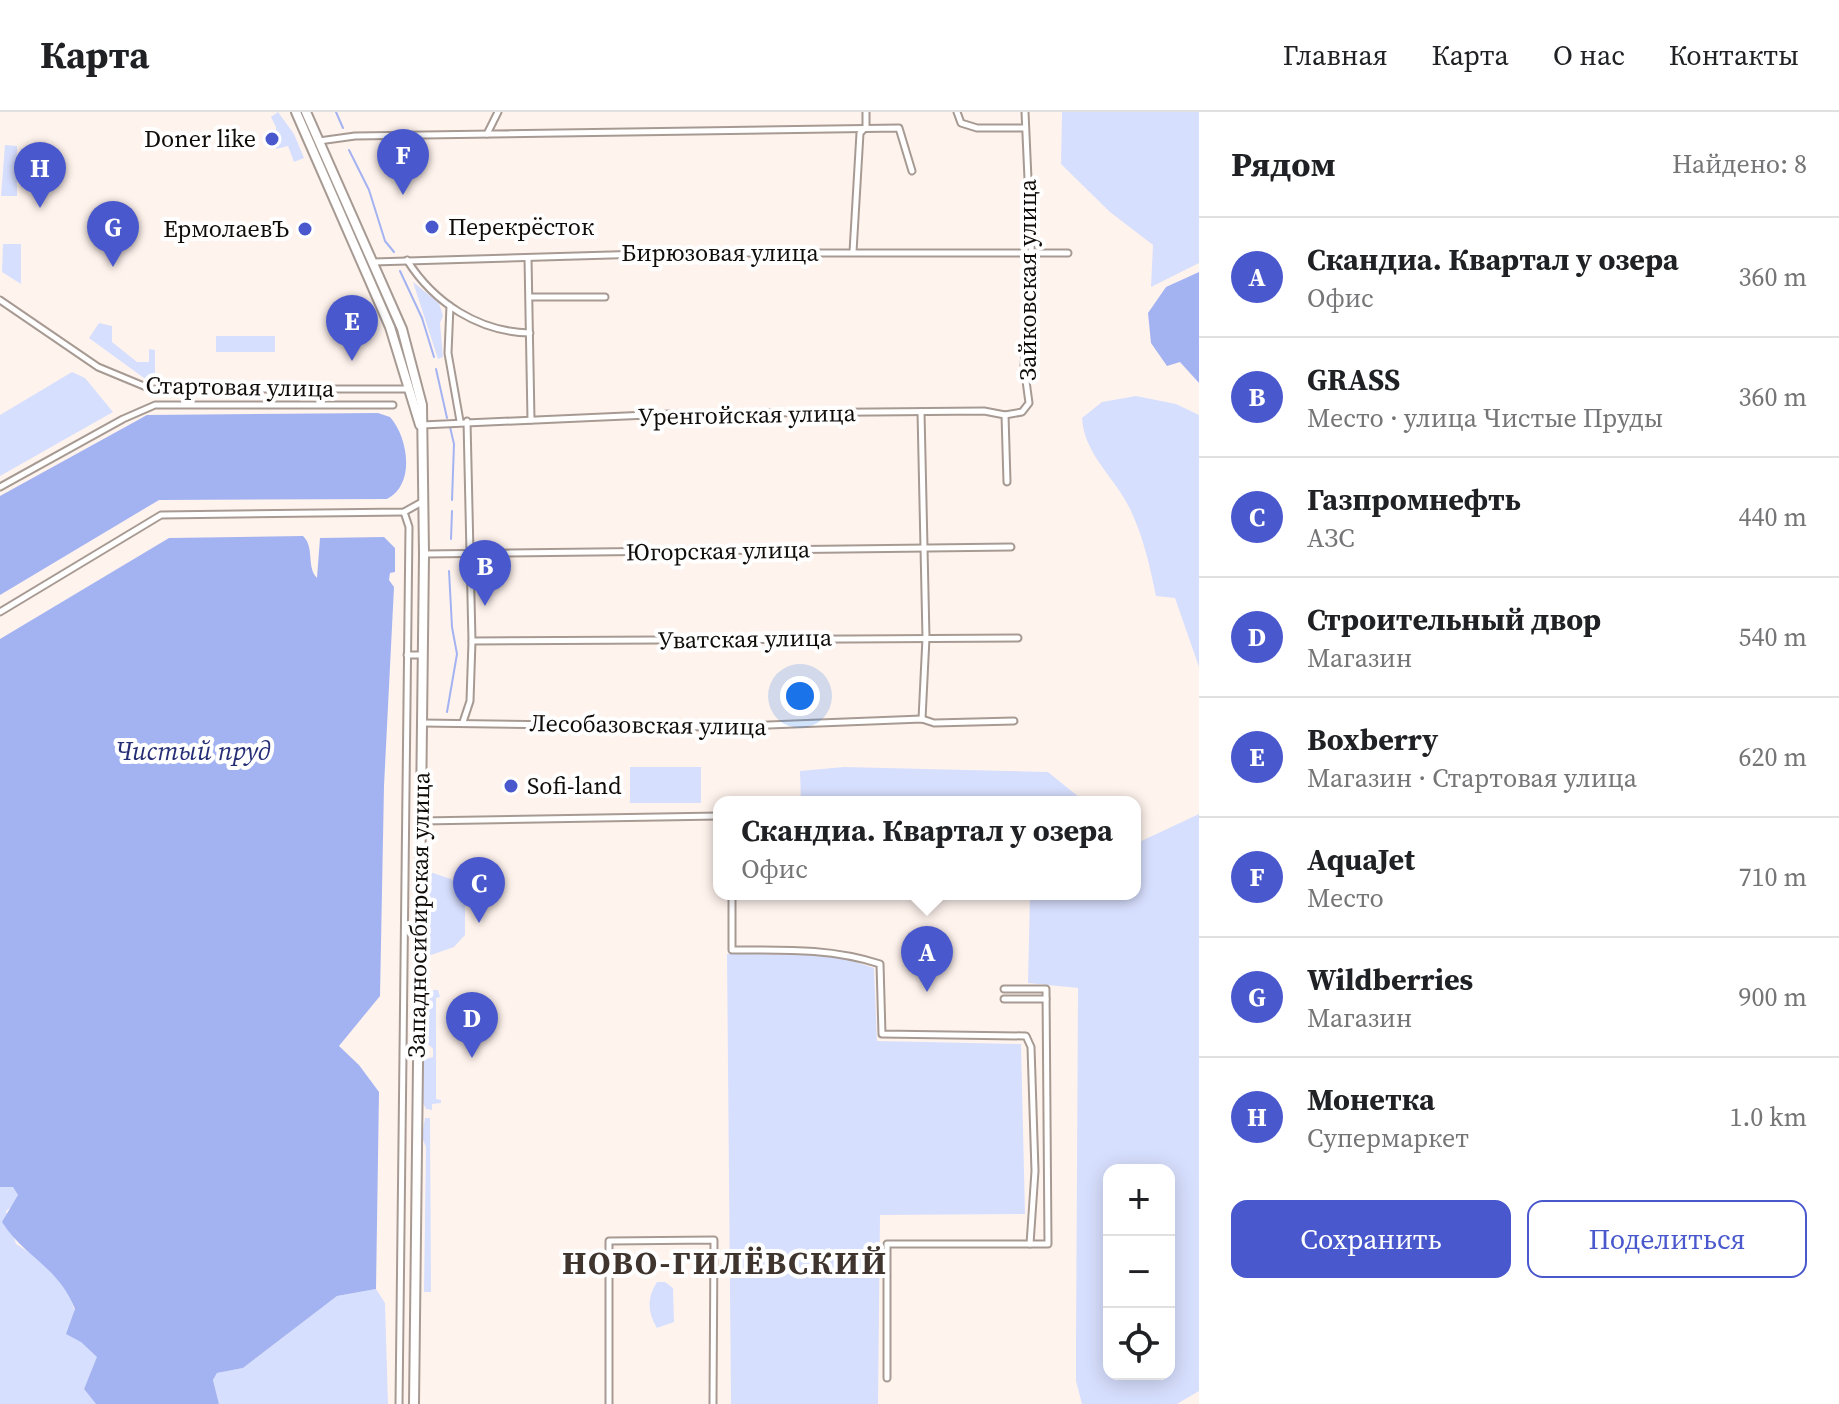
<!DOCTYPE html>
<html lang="ru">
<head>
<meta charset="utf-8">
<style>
  body { margin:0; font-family:"Source Serif 4",serif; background:#f6f6f6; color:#202124 }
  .controls { position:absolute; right:24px; bottom:24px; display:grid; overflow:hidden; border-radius:16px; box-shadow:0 4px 20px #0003 }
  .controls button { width:72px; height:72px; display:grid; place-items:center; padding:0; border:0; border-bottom:2px solid #e0e0e0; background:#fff; color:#202124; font:40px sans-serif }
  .you { position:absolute; left:800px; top:584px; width:28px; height:28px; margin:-20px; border:6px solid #fff; border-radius:50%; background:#1a73e8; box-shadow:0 0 0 12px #1a73e833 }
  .badge { display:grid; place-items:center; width:52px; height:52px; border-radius:50%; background:#4958cd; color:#fff; font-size:26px; font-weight:700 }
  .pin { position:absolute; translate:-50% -66px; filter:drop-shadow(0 2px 4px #0008) }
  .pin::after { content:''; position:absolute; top:42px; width:28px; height:24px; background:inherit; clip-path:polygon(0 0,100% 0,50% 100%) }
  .popup { position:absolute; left:713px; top:684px; width:428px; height:104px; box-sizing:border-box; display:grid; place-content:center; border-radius:16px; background:#fff; filter:drop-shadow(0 2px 6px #0005); font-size:26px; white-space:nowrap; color:#757577 }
  .popup b { font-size:30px; color:#202124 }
  .popup::after { content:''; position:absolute; left:50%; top:100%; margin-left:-16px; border:16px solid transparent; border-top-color:#fff }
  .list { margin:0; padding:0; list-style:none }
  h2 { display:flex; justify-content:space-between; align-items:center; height:104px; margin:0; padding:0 32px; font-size:34px }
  h2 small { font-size:26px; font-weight:400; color:#757577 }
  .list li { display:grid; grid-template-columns:52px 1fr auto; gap:24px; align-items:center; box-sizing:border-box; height:120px; padding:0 32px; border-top:2px solid #e0e0e0 }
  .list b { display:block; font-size:30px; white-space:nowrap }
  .list p { margin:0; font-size:26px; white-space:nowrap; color:#757577 }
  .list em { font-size:26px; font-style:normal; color:#757577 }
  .actions { display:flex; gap:16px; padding:24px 32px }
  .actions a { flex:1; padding:18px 0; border:2px solid #4958cd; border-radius:16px; text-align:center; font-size:28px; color:#4958cd }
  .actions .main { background:#4958cd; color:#fff }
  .icon { flex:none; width:44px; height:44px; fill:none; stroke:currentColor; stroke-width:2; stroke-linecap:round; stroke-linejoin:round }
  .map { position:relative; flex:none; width:1199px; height:1292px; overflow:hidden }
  header { display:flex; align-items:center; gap:48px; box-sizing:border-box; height:112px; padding:0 40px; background:#fff; border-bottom:2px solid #e0e0e0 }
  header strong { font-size:38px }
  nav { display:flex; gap:44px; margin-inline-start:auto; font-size:28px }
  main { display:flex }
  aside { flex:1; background:#fff }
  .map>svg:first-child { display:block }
  .green { fill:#d7dffe; fill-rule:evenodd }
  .water { fill:#a3b3f2 }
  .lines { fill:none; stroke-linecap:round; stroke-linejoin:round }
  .stream { stroke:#a3b3f2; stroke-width:2 }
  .street-casing { stroke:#a79a93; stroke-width:9 }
  .secondary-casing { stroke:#a79a93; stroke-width:12 }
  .street { stroke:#fff; stroke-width:5 }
  .secondary { stroke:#fff; stroke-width:8 }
  .poi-dot { fill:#4958cd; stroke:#fff; stroke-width:3 }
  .labels { text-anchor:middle; stroke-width:8; stroke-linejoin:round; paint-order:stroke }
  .poi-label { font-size:24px; fill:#100c09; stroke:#fff; text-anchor:end }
  .street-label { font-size:24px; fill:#100c09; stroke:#fff }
  .water-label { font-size:26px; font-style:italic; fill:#252e75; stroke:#fff }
  .district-label { font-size:32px; font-weight:bold; letter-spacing:2px; fill:#3f342e; stroke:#fff }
</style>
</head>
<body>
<header>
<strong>Карта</strong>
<nav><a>Главная</a><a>Карта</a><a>О нас</a><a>Контакты</a></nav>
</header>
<main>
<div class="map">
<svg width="1199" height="1292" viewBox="0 0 1199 1292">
  <rect width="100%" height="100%" fill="#fff3ed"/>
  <g class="green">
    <path d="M278,0L294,22L304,46L294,50L288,34L276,37V15L271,5Z"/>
    <path d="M1062,0H1199V151L1151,175L1153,133L1110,100L1061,52Z"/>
    <path d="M5,33L17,34V84H1Z"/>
    <path d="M3,132H21V172L2,160Z"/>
    <path d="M413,170L439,191L443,204L440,211L443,245L438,247Z"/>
    <path d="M99,211L112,214V230L137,250H149V237L155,238V267L144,266L89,226Z"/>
    <rect x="216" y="224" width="59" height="16"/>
    <path d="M72,260L85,266L113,300L0,364V303Z"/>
    <path d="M1136,284L1176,292L1199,303V555L1175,486L1156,484C1150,455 1144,427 1131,399C1116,366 1084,343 1082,306L1102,290Z"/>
    <rect x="630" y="655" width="71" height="36"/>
    <path d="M844,655L1048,660L1085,690H801L800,659Z"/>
    <path d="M1199,702V1279L1177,1292H1082L1076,1269V1230L1078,876L1028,871L1030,782H1135V732ZM1109,1058H1169V1262H1109Z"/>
    <path d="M430,760L451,767L465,778V823L454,835L428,844L427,762Z"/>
    <path d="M727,842L834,843L874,856L877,929L1021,932L1025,1102L880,1103L878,1292H731Z"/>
    <path d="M430,878H438L440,885L436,886V987L441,988V991L432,992V998L426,997L421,987L422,948L433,945V937L425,929V884Z"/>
    <path d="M425,1006H430L431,1180H424L426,1035L422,1025Z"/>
    <path d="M4,1074L14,1075L18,1083L15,1092L6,1099L16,1132C33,1143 58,1158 67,1178C80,1205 74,1223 98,1245L84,1277L96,1292H0V1075Z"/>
    <path d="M657,1170H665L673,1176L674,1210L657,1216C647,1200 647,1185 657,1170Z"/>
    <path d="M376,1177L385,1191L388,1292H219L213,1268L217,1261L243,1256L337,1184Z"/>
  </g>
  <g class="water">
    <path d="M1199,160V271L1180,250L1167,254L1151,231L1148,201L1166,175Z"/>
    <path d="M378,301L390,305C408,325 416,372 387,387L159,388L0,483V384L147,303Z"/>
    <path d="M303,424C315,435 306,455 317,466L320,426L384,425L395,436V460L390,461L389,468L394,475L384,674L380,884L339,934L359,953L379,980L376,1177L337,1184L243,1256L217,1261L213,1268L219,1292H96L84,1277L97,1245L81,1230L66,1222L75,1197C58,1154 25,1146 2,1110L18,1083L13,1075H0V527L169,426Z"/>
  </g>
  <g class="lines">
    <g class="stream">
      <path d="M336,0L343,16"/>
      <path d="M349,38L369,78L385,129L394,140"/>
      <path d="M400,159L422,206L434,245"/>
      <path d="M436,257L447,306"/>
      <path d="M450,315L454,332L452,388"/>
      <path d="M451,427L452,399"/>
      <path d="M447,600L457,542L452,515L449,459"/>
    </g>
    <g class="street-casing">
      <g id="street">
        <path d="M957,0L961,11L977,16H1025"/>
        <path d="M487,22L498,0"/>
        <path d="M319,29L355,24L899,16L912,59"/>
        <path d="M853,140L860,21L866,15V0"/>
        <path d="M528,146L531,308"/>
        <path d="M407,148C434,191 479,220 530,221"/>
        <path d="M373,150L679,141H1068"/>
        <path d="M530,185H605"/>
        <path d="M0,188L98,255L151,277H409"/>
        <path d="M450,194L448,241L460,309"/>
        <path d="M921,300L926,526L922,607"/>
        <path d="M1005,303L1022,300L1029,291L1024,254L1032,156L1025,0"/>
        <path d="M422,313L670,302L984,299L1005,303L1007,370"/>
        <path d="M0,375L123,307L155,293H393"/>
        <path d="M424,442L1011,435"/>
        <path d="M0,500L161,403L404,400L422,390"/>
        <path d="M472,529L1018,526"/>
        <path d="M407,543H423"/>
        <path d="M463,610L470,589L472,529L467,309"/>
        <path d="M422,611L715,615L922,607L934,611L1014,609"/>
        <path d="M421,709L719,704"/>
        <path d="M732,782V838C783,838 831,836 880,852L882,922L1026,924L1031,935L1035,1059L1030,1132"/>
        <path d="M1004,887H1046"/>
        <path d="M887,1266V1132H1048L1046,877H1004"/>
        <path d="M399,1292L409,415L404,400"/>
        <path d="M609,1292V1129L714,1128L713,1292"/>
      </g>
    </g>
    <g class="secondary-casing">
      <g id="secondary">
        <path d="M296,0L390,215L420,313"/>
        <path d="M306,0L402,217L422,293L424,442L414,1292"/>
      </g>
    </g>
    <use href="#street" class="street"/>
    <use href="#secondary" class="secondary"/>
  </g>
  <g class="poi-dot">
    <circle cx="272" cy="27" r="8"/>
    <circle cx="432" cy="115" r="8"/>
    <circle cx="305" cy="117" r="8"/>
    <circle cx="511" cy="674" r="8"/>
  </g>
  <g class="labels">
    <g class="poi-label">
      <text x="256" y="35">Doner like</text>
      <text x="448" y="123" text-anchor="start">Перекрёсток</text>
      <text x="289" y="125">ЕрмолаевЪ</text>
      <text x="527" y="682" text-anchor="start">Sofi-land</text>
    </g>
    <g class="street-label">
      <text x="720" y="149">Бирюзовая улица</text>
      <text transform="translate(1028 168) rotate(-90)" y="8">Зайковская улица</text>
      <text transform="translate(240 275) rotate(1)" y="8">Стартовая улица</text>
      <text transform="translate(747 303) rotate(-1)" y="8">Уренгойская улица</text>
      <text transform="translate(718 439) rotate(-1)" y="8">Югорская улица</text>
      <text transform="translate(745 527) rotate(-1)" y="8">Уватская улица</text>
      <text transform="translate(648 613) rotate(1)" y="8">Лесобазовская улица</text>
      <text transform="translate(419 803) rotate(-89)" y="8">Западносибирская улица</text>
    </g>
    <g class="water-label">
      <text x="193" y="648">Чистый пруд</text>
    </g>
    <g class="district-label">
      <text x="725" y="1162">НОВО-ГИЛЁВСКИЙ</text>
    </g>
  </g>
</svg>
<div class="controls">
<button>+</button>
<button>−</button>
<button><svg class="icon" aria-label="locate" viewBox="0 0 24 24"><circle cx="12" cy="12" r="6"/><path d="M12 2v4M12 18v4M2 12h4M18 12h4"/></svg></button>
</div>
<div class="you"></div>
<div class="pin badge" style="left:927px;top:880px">A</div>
<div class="popup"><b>Скандиа. Квартал у озера</b>Офис</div>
<div class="pin badge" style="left:485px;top:494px">B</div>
<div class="pin badge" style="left:479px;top:811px">C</div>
<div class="pin badge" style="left:472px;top:946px">D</div>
<div class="pin badge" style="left:352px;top:249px">E</div>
<div class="pin badge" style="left:403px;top:83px">F</div>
<div class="pin badge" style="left:113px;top:155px">G</div>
<div class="pin badge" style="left:40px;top:96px">H</div>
</div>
<aside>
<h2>Рядом<small>Найдено: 8</small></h2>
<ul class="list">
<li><span class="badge">A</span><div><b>Скандиа. Квартал у озера</b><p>Офис</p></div><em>360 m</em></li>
<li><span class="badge">B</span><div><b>GRASS</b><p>Место · улица Чистые Пруды</p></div><em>360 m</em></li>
<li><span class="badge">C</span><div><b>Газпромнефть</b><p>АЗС</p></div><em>440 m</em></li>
<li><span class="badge">D</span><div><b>Строительный двор</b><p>Магазин</p></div><em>540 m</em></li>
<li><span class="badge">E</span><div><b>Boxberry</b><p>Магазин · Стартовая улица</p></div><em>620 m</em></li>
<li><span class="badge">F</span><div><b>AquaJet</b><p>Место</p></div><em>710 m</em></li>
<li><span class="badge">G</span><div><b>Wildberries</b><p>Магазин</p></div><em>900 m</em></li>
<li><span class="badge">H</span><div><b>Монетка</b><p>Супермаркет</p></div><em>1.0 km</em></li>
</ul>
<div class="actions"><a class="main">Сохранить</a><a>Поделиться</a></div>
</aside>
</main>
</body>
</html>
